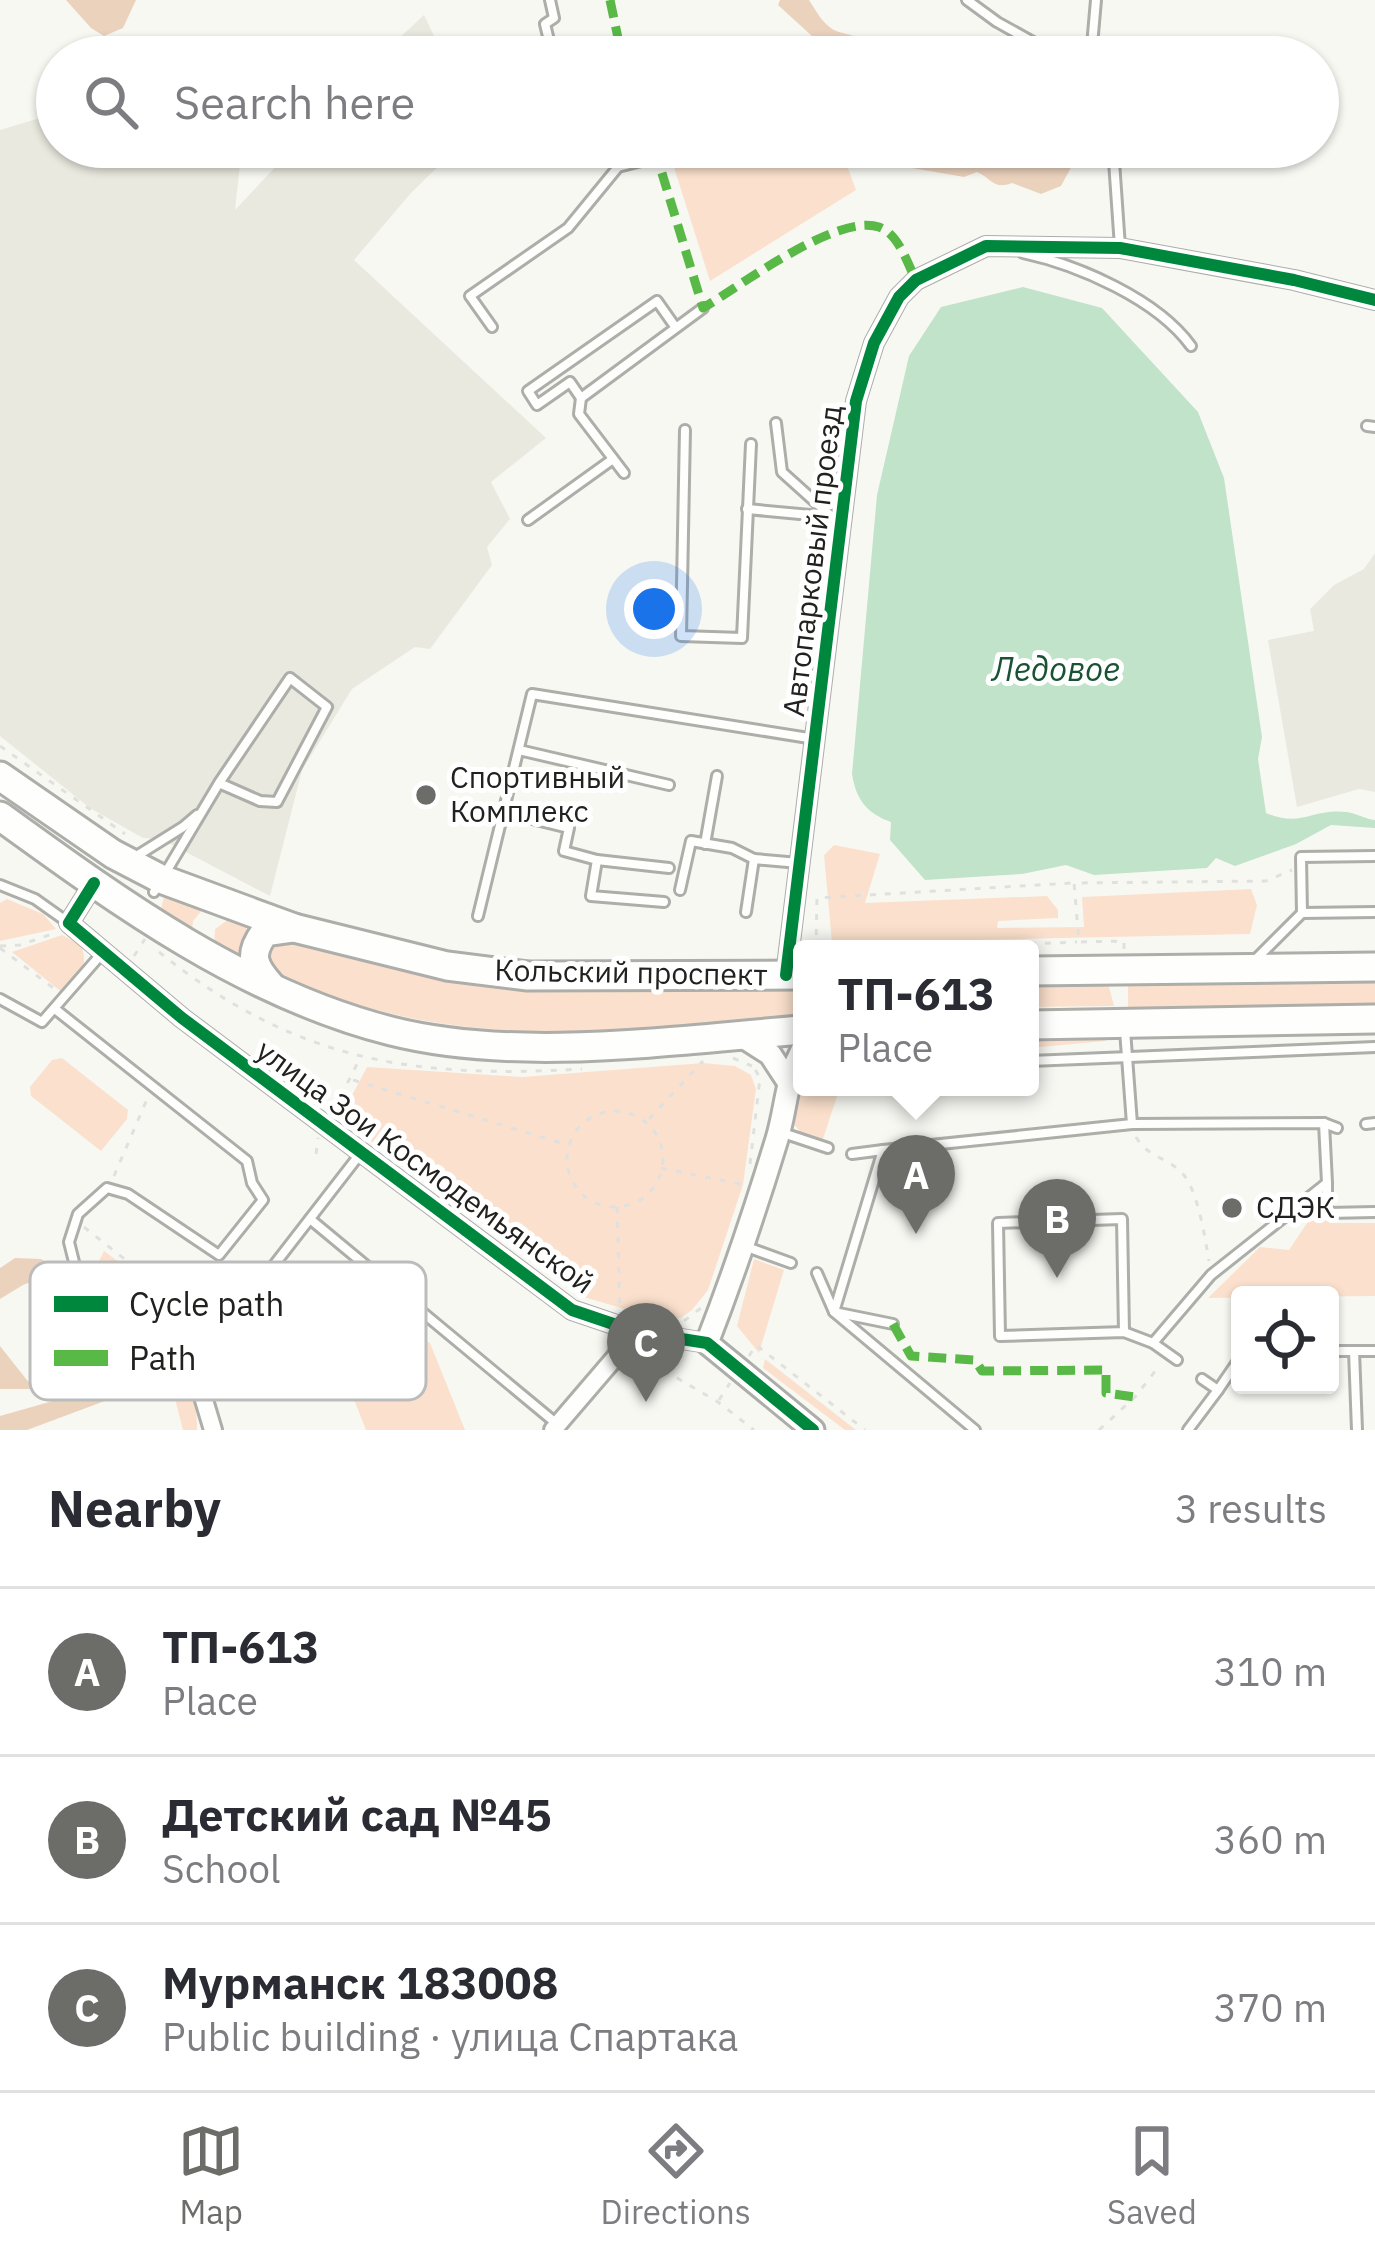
<!DOCTYPE html>
<html lang="en">
<head>
<meta charset="utf-8">
<style>
  body { margin:0; font-family:"IBM Plex Sans",sans-serif; background:#f7f7f7; color:#2b2b33 }
  .controls { position:absolute; right:36px; bottom:36px; display:grid; overflow:hidden; border-radius:12px; box-shadow:0 3px 9px #0004 }
  .controls button { width:108px; height:108px; display:grid; place-items:center; padding:0; border:0; border-bottom:3px solid #e1e1e2; background:#fff; color:#2b2b33; font:60px sans-serif }
  .you { position:absolute; left:654px; top:609px; width:42px; height:42px; margin:-30px; border:9px solid #fff; border-radius:50%; background:#1a73e8; box-shadow:0 0 0 18px #1a73e833 }
  .badge { display:grid; place-items:center; width:78px; height:78px; border-radius:50%; background:#6c6c69; color:#fff; font-size:39px; font-weight:700 }
  .pin { position:absolute; translate:-50% -99px; filter:drop-shadow(0 3px 6px #0008) }
  .pin::after { content:''; position:absolute; top:63px; width:42px; height:36px; background:inherit; clip-path:polygon(0 0,100% 0,50% 100%) }
  .popup { position:absolute; left:793px; top:940px; width:246px; height:156px; box-sizing:border-box; display:grid; place-content:center; border-radius:12px; background:#fff; filter:drop-shadow(0 3px 9px #0005); font-size:39px; white-space:nowrap; color:#7c7c81 }
  .popup b { font-size:45px; color:#2b2b33 }
  .popup::after { content:''; position:absolute; left:50%; top:100%; margin-left:-24px; border:24px solid transparent; border-top-color:#fff }
  .list { margin:0; padding:0; list-style:none }
  h2 { display:flex; justify-content:space-between; align-items:center; height:156px; margin:0; padding:0 48px; font-size:51px }
  h2 small { font-size:39px; font-weight:400; color:#7c7c81 }
  .list li { display:grid; grid-template-columns:78px 1fr auto; gap:36px; align-items:center; box-sizing:border-box; height:168px; padding:0 48px; border-top:3px solid #e1e1e2 }
  .list b { display:block; font-size:45px; white-space:nowrap }
  .list p { margin:0; font-size:39px; white-space:nowrap; color:#7c7c81 }
  .list em { font-size:39px; font-style:normal; color:#7c7c81 }
  .icon { flex:none; width:66px; height:66px; fill:none; stroke:currentColor; stroke-width:2; stroke-linecap:round; stroke-linejoin:round }
  .map { position:relative; flex:none; width:1375px; height:1430px; overflow:hidden }
  .search { position:absolute; background:#fff; box-shadow:0 3px 9px #0004; left:36px; right:36px; top:36px; height:132px; display:flex; align-items:center; gap:30px; box-sizing:border-box; padding:0 42px; border-radius:66px; color:#7c7c81; font-size:45px }
  .sheet { height:660px; background:#fff }
  nav { display:flex; justify-content:space-around; align-items:center; box-sizing:border-box; height:168px; border-top:3px solid #e1e1e2; background:#fff; font-size:33px; color:#7c7c81 }
  nav a { display:grid; justify-items:center; gap:6px }
  nav .on { color:#6c6c69 }
  .map>svg:first-child { display:block }
  .built { fill:#e9e9df }
  .green { fill:#fbe1cd }
  .forest { fill:#ebd2bd }
  .water { fill:#c0e3ca }
  .lines { fill:none; stroke-linecap:round; stroke-linejoin:round }
  .service-casing { stroke:#adada9; stroke-width:14 }
  .minor-casing { stroke:#adada9; stroke-width:22 }
  .tertiary-casing { stroke:#adada9; stroke-width:27 }
  .primary-casing { stroke:#adada9; stroke-width:33 }
  .path { stroke:#e0e0df; stroke-width:3; stroke-dasharray:6 9; stroke-linecap:butt }
  .service { stroke:#fefefd; stroke-width:8 }
  .minor { stroke:#fefefd; stroke-width:16 }
  .tertiary { stroke:#fefefd; stroke-width:21 }
  .primary { stroke:#fefefd; stroke-width:27 }
  .quiet { stroke:#58b947; stroke-width:9; stroke-dasharray:18 9; stroke-linecap:butt }
  .cycleway-casing { stroke:#fff; stroke-width:20 }
  .cycleway { stroke:#00873e; stroke-width:12 }
  .poi-dot { fill:#6c6c69; stroke:#fff; stroke-width:4.5 }
  .labels { text-anchor:middle; stroke-width:10; stroke-linejoin:round; paint-order:stroke }
  .street-label { font-size:30px; fill:#21211f; stroke:#fff }
  .poi-label { font-size:30px; fill:#21211f; stroke:#fff; text-anchor:start }
  .water-label { font-size:33px; font-style:italic; fill:#1a5333; stroke:#fff }
  .key { fill:#fff; stroke:#bcbcbc; stroke-width:3 }
  .key-label { font-size:33px; fill:#21211f }
</style>
</head>
<body>
<div class="map">
<svg width="1375" height="1430" viewBox="0 0 1375 1430">
  <rect width="100%" height="100%" fill="#f8f8f3"/>
  <g class="built">
    <path d="M424,15L444,57H379Z"/>
    <path d="M57,113V147H200L240,164L235,210L294,147H458L411,193L354,260L546,438L491,482L510,519L487,547L492,565L430,649L415,647L352,689L302,770L270,896L161,839L143,838L90,808L0,736V130Z"/>
    <path d="M1375,553V792L1359,789L1297,807L1268,640L1314,631L1310,609L1334,585L1364,569Z"/>
  </g>
  <g class="green">
    <path d="M711,147H840L856,190L710,281L671,158Z"/>
    <path d="M834,845L880,854L865,903L1047,896L1058,910V918L998,921L997,928L1084,927L1082,897L1251,889L1257,905L1250,934L832,943L824,855Z"/>
    <path d="M170,894L203,909L193,921L192,930L161,909L164,897Z"/>
    <path d="M7,899L43,914L56,929L0,941V903Z"/>
    <path d="M233,916L261,928L244,941L245,966L214,943L215,929Z"/>
    <path d="M62,935L80,944C91,965 78,979 64,994L12,952Z"/>
    <path d="M275,939C339,947 399,972 463,981C575,998 689,989 802,988V1016C647,1029 485,1051 335,997C311,989 287,982 268,966V946Z"/>
    <path d="M1375,979V1004L1128,1008V984Z"/>
    <path d="M1108,983L1114,1006L1030,1007V985Z"/>
    <path d="M1030,1035L1105,1036L1106,1041L1030,1048Z"/>
    <path d="M62,1058L128,1110L127,1119L101,1151L31,1096L30,1087L52,1060Z"/>
    <path d="M703,1063L735,1066L751,1075L756,1089L743,1185L708,1290L692,1310L681,1318L663,1320L580,1296L340,1118L367,1067L522,1077Z"/>
    <path d="M802,1082V1087H840L822,1142L803,1135L792,1122Z"/>
    <path d="M1319,1205L1330,1223H1375V1296L1208,1298L1260,1247L1289,1250Z"/>
    <path d="M104,1251L151,1286L146,1297L137,1301C120,1291 104,1282 98,1263Z"/>
    <path d="M754,1259L784,1270L759,1353L737,1326Z"/>
    <path d="M384,1321L430,1343L465,1430H366L332,1344Z"/>
    <path d="M765,1359L856,1430H845L763,1368Z"/>
    <path d="M172,1369C194,1382 197,1407 197,1430H183L175,1399L163,1391V1374Z"/>
  </g>
  <g class="forest">
    <path d="M66,0H136L123,28L104,36L91,28Z"/>
    <path d="M780,0H809C817,12 824,27 839,32C852,36 858,35 870,44L871,57H835L778,5Z"/>
    <path d="M880,147H1082L1061,186L1041,194L1012,183C994,190 992,179 977,172L964,177L883,163L877,154Z"/>
    <path d="M15,1258L41,1259L62,1270L23,1285L0,1299V1268Z"/>
    <path d="M0,1346L34,1389H0Z"/>
    <path d="M137,1377L145,1386L27,1430H0V1416Z"/>
  </g>
  <path class="water" d="M1023,287L1102,308L1198,412L1224,478L1262,737L1258,759L1266,813C1302,828 1312,808 1346,812C1356,813 1365,819 1375,820V828L1331,825L1296,844L1235,866L1216,858L1207,868L1094,875L1066,865L1022,874L925,880L890,840L891,822C866,813 856,799 852,774L877,495L909,356L941,307Z"/>
  <g class="lines">
    <g class="service-casing">
      <g id="service">
        <path d="M550,0L554,18L545,24L553,57"/>
        <path d="M967,0L997,22L1060,57"/>
        <path d="M1091,57L1096,0"/>
        <path d="M1113,147L1120,247"/>
        <path d="M1023,253C1078,265 1157,299 1191,346"/>
        <path d="M492,327L470,296L568,228L618,167L657,157"/>
        <path d="M676,328L657,301L528,391L537,405L570,382L581,398L703,308"/>
        <path d="M581,398L579,414L624,473"/>
        <path d="M1367,426L1375,427"/>
        <path d="M685,430L681,636L742,638L751,444"/>
        <path d="M747,509L832,517L782,472L776,423"/>
        <path d="M528,520L613,459"/>
        <path d="M519,750L669,785"/>
        <path d="M504,812L569,828L564,851L597,860L591,896L664,902"/>
        <path d="M705,844L717,776"/>
        <path d="M135,857L183,827L197,815"/>
        <path d="M597,860L669,868"/>
        <path d="M0,885L35,899L66,921"/>
        <path d="M680,890L691,841L732,848L754,859"/>
        <path d="M154,892L219,783L260,801L277,802L327,707L290,678L219,783"/>
        <path d="M746,912L754,859L799,863"/>
        <path d="M1302,913L1301,857L1375,856"/>
        <path d="M478,916L532,694L815,739"/>
        <path d="M1257,958L1302,913L1375,912"/>
        <path d="M0,999L42,1022L104,951"/>
        <path d="M55,1009L247,1161L252,1183L263,1200L219,1255L128,1194L107,1188L78,1214L69,1242L76,1270L85,1289L105,1310L159,1335"/>
        <path d="M1030,1061L1375,1047"/>
        <path d="M1324,1123L1337,1128"/>
        <path d="M1132,1124L1324,1123L1327,1183"/>
        <path d="M1366,1124L1375,1123"/>
        <path d="M780,1132L828,1148"/>
        <path d="M883,1150L1132,1124L1125,1030"/>
        <path d="M852,1154L883,1150L834,1312L975,1430"/>
        <path d="M310,1219L557,1424"/>
        <path d="M747,1247L791,1263"/>
        <path d="M817,1273L834,1312L893,1324"/>
        <path d="M1124,1332L1000,1336L998,1223L1122,1219L1124,1332L1153,1343"/>
        <path d="M1330,1351H1375"/>
        <path d="M1354,1351L1357,1430"/>
        <path d="M1177,1360L1153,1343L1211,1275L1327,1183V1213L1375,1212"/>
        <path d="M61,1381L141,1358L159,1335L194,1318L240,1309L360,1154"/>
        <path d="M1218,1390L1240,1358"/>
        <path d="M1188,1430L1218,1390L1202,1379"/>
      </g>
    </g>
    <g class="minor-casing">
      <g id="minor">
        <path d="M94,883L69,923L182,1018L572,1310L637,1332L707,1343"/>
        <path d="M786,975L856,401L874,343L899,297L916,280L986,246L1120,248L1294,280L1375,300"/>
        <path d="M201,1390L213,1430"/>
        <path d="M553,1430L637,1332"/>
      </g>
    </g>
    <g class="tertiary-casing">
      <g id="tertiary">
        <path d="M740,1035L770,1054L787,1080"/>
        <path d="M802,1050C785,1083 787,1105 777,1139C756,1208 733,1276 707,1343L813,1430"/>
      </g>
    </g>
    <g class="primary-casing">
      <g id="primary">
        <path d="M0,776L113,854L161,879L294,928L447,966L528,976L802,975"/>
        <path d="M0,816C120,903 245,994 391,1031C518,1063 673,1040 802,1030"/>
        <path d="M1030,971L1375,967"/>
        <path d="M270,985C253,966 248,954 265,932L294,928"/>
        <path d="M1030,1025L1375,1019"/>
      </g>
    </g>
    <g class="path">
      <path d="M0,746L125,834"/>
      <path d="M0,946L20,945L58,932"/>
      <path d="M0,948L56,990"/>
      <path d="M820,949L816,942L817,898L1072,883"/>
      <path d="M910,949L1077,942"/>
      <path d="M1124,949V941L1079,942L1074,883L1266,881L1292,870"/>
      <path d="M159,952C295,1061 412,1079 582,1069"/>
      <path d="M134,956L145,939"/>
      <path d="M733,1058L752,1066"/>
      <path d="M353,1080L568,1145"/>
      <path d="M334,1110L359,1060"/>
      <circle cx="615" cy="1159" r="48"/>
      <path d="M649,1119L703,1061"/>
      <path d="M1136,1137C1148,1158 1168,1157 1183,1174C1198,1191 1205,1238 1209,1261"/>
      <path d="M316,1154L318,1138"/>
      <path d="M750,1164L760,1078L753,1066"/>
      <path d="M661,1168L745,1185"/>
      <path d="M114,1176L148,1097"/>
      <path d="M617,1207L620,1313"/>
      <path d="M84,1227L161,1288L179,1312"/>
      <path d="M684,1321L701,1308"/>
      <path d="M182,1338L181,1352L192,1374"/>
      <path d="M638,1355L718,1402L754,1430"/>
      <path d="M749,1356L756,1345L865,1430"/>
      <path d="M719,1400L730,1383"/>
      <path d="M1099,1430L1135,1397L1160,1365"/>
    </g>
    <use href="#service" class="service"/>
    <use href="#minor" class="minor"/>
    <use href="#tertiary" class="tertiary"/>
    <use href="#primary" class="primary"/>
    <g class="quiet">
      <path d="M610,0L622,57"/>
      <path d="M654,147L703,308C740,286 837,213 879,227C899,234 907,263 916,280"/>
      <path d="M893,1324L911,1356L975,1360L982,1371L1106,1370V1393L1135,1397"/>
    </g>
    <g class="cycleway-casing">
      <g id="cycleway">
        <path d="M94,883L69,923L182,1018L572,1310L637,1332L707,1343L813,1430"/>
        <path d="M786,975L856,401L874,343L899,297L916,280L986,246L1120,248L1294,280L1375,300"/>
      </g>
    </g>
    <use href="#cycleway" class="cycleway"/>
  </g>
  <g class="poi-dot">
    <circle cx="426" cy="795" r="12"/>
    <circle cx="1232" cy="1208" r="12"/>
  </g>
  <g class="labels">
    <g class="street-label">
      <text transform="translate(813 561) rotate(-83)" y="10">Автопарковый проезд</text>
      <text transform="translate(631 973) rotate(1)" y="10">Кольский проспект</text>
      <text transform="translate(425 1167) rotate(36)" y="10">улица Зои Космодемьянской</text>
    </g>
    <g class="poi-label">
      <text x="450" y="788">Спортивный<tspan x="450" dy="34">Комплекс</tspan></text>
      <text x="1256" y="1218">СДЭК</text>
    </g>
    <g class="water-label">
      <text x="1056" y="681">Ледовое</text>
    </g>
  </g>
  <rect x="30" y="1262" width="396" height="138" rx="18" class="key"/>
  <rect x="54" y="1296" width="54" height="16" fill="#00873e"/>
  <rect x="54" y="1350" width="54" height="16" fill="#58b947"/>
  <g class="key-label">
    <text x="129" y="1316">Cycle path</text>
    <text x="129" y="1370">Path</text>
  </g>
</svg>
<div class="controls">
<button><svg class="icon" aria-label="locate" viewBox="0 0 24 24"><circle cx="12" cy="12" r="6"/><path d="M12 2v4M12 18v4M2 12h4M18 12h4"/></svg></button>
</div>
<div class="you"></div>
<div class="pin badge" style="left:916px;top:1234px">A</div>
<div class="popup"><b>ТП-613</b>Place</div>
<div class="pin badge" style="left:1057px;top:1278px">B</div>
<div class="pin badge" style="left:646px;top:1402px">C</div>
<div class="search"><svg class="icon" aria-label="search" viewBox="0 0 24 24"><circle cx="10" cy="10" r="6"/><path d="M15 15l6 6"/></svg>Search here</div>
</div>
<section class="sheet">
<h2>Nearby<small>3 results</small></h2>
<ul class="list">
<li><span class="badge">A</span><div><b>ТП-613</b><p>Place</p></div><em>310 m</em></li>
<li><span class="badge">B</span><div><b>Детский сад №45</b><p>School</p></div><em>360 m</em></li>
<li><span class="badge">C</span><div><b>Мурманск 183008</b><p>Public building · улица Спартака</p></div><em>370 m</em></li>
</ul>
</section>
<nav>
<a class="on"><svg class="icon" aria-label="map" viewBox="0 0 24 24"><path d="M3 6l6-2 6 2 6-2v14l-6 2-6-2-6 2zM9 4v14M15 6v14"/></svg>Map</a>
<a><svg class="icon" aria-label="directions" viewBox="0 0 24 24"><path d="M12 3l9 9-9 9-9-9zM9 14v-3h6M13 9l2 2-2 2"/></svg>Directions</a>
<a><svg class="icon" aria-label="saved" viewBox="0 0 24 24"><path d="M7 4h10v16l-5-4-5 4z"/></svg>Saved</a>
</nav>
</body>
</html>
